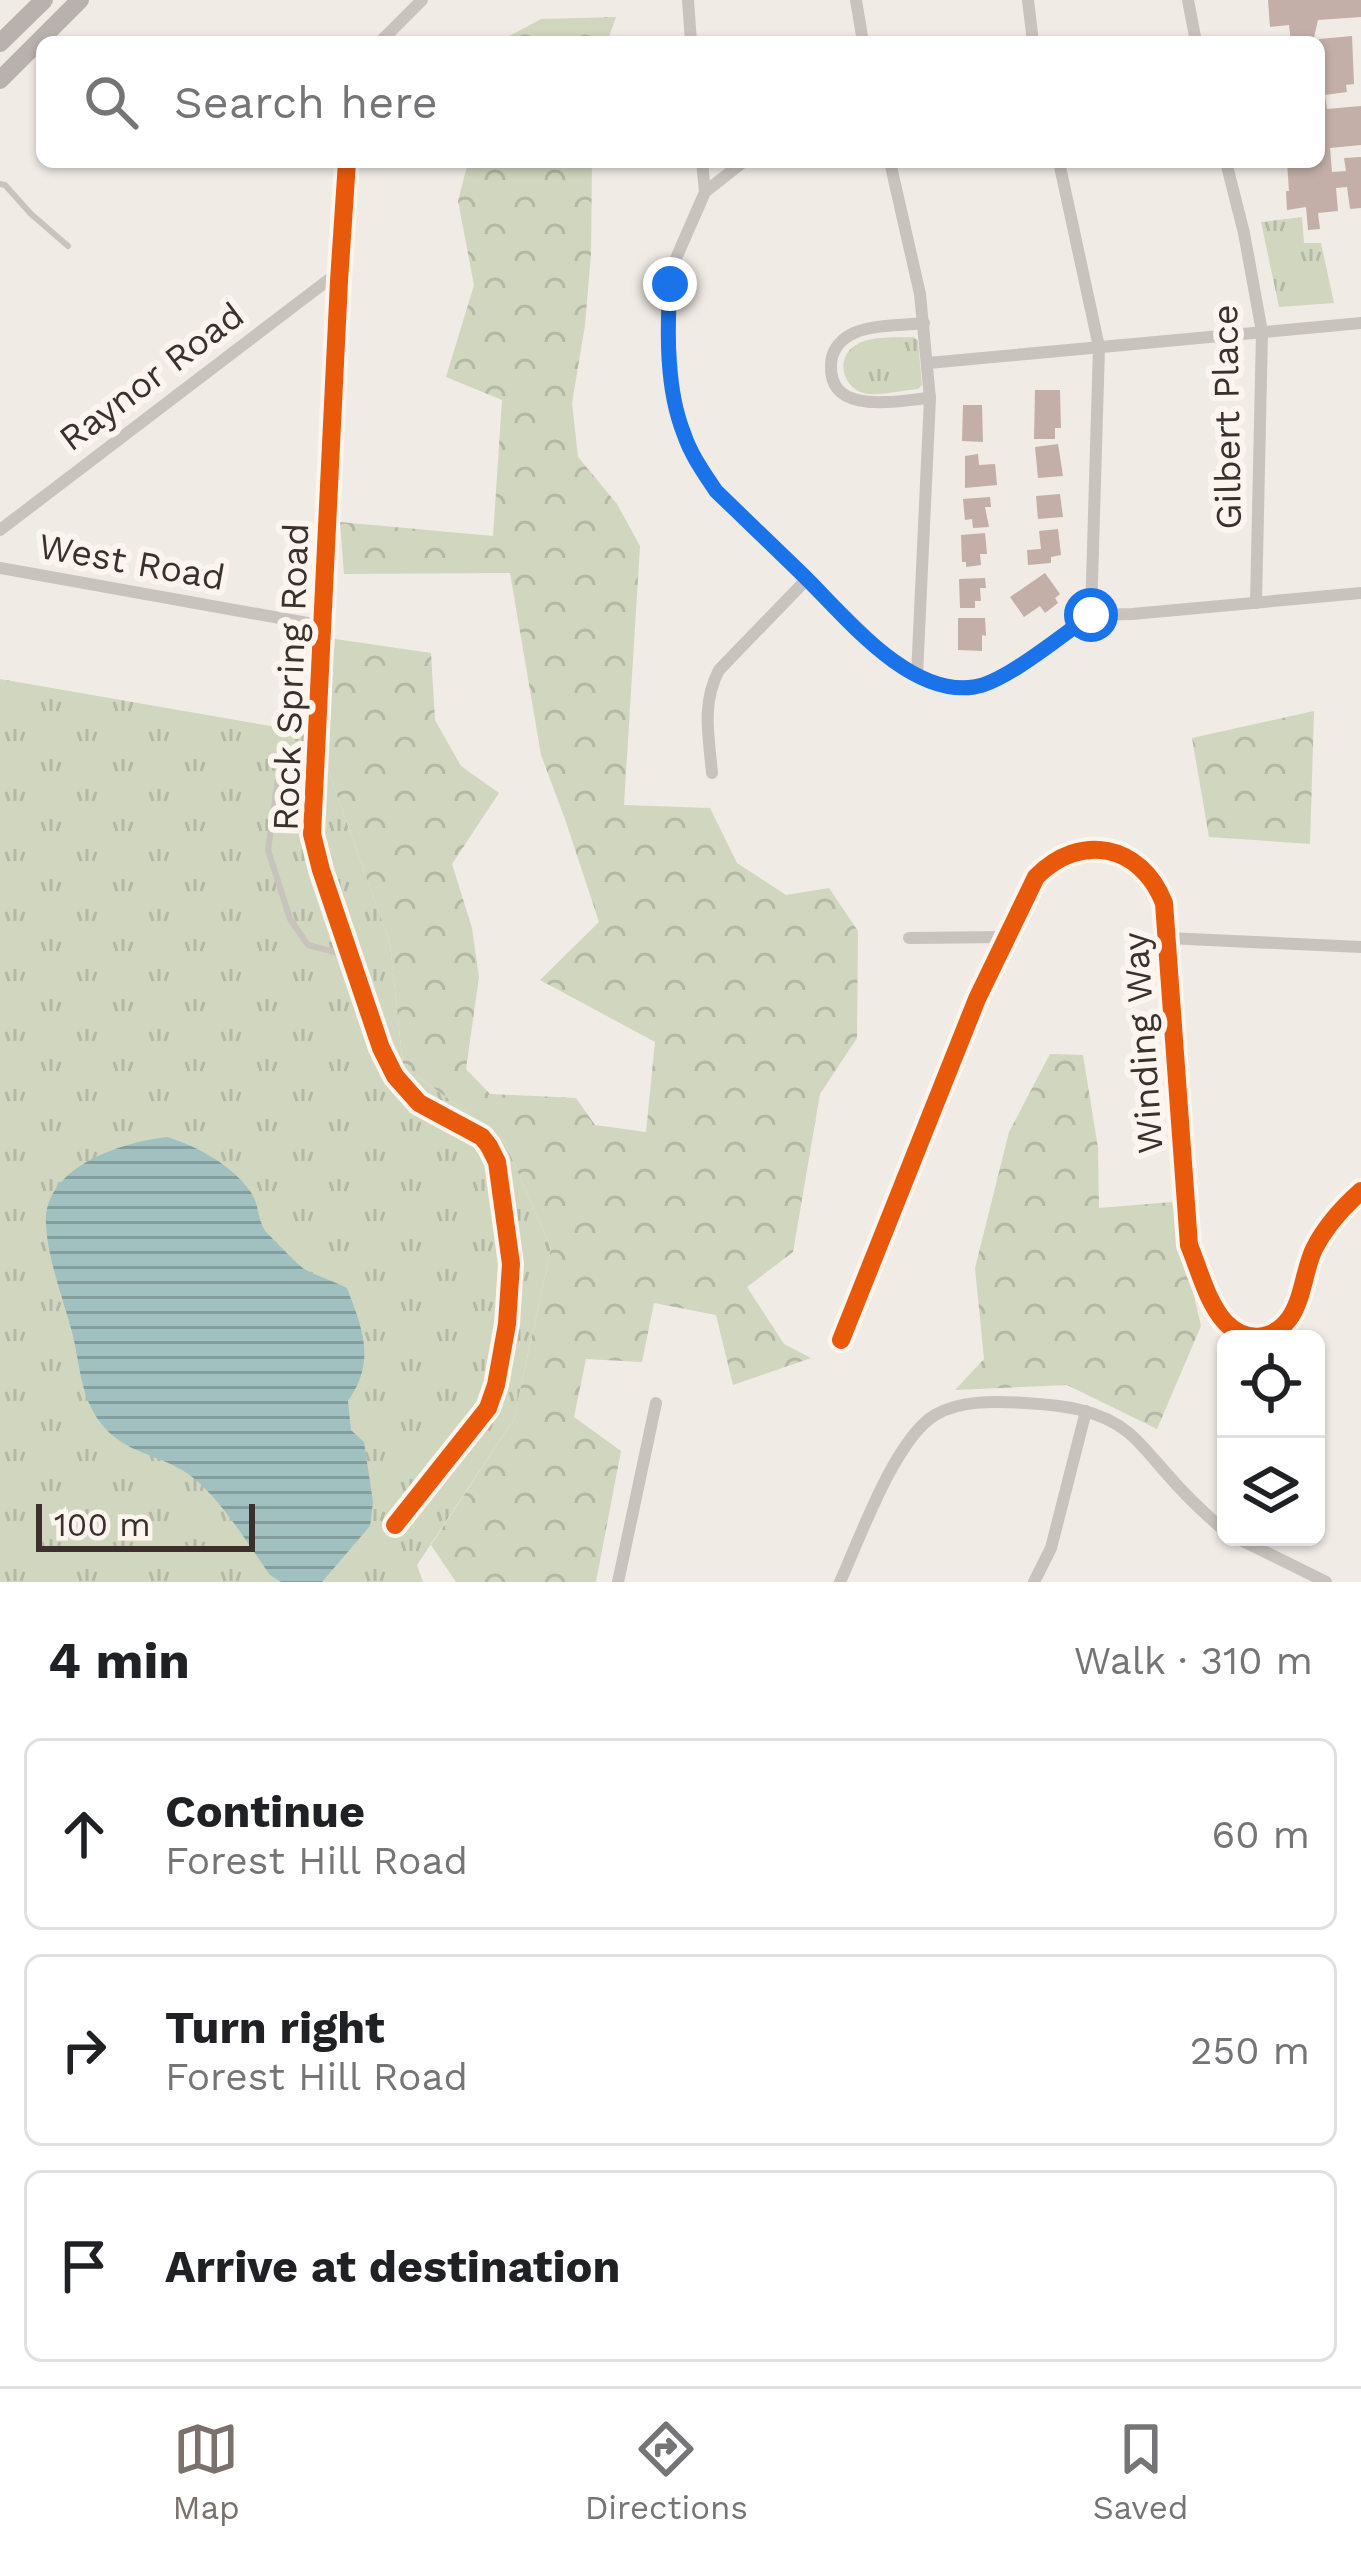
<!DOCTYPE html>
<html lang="en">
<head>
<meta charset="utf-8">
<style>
  body { margin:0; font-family:"Work Sans",sans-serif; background:#f2f2f2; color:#202124 }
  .controls { position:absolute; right:36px; bottom:36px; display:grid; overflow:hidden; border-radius:18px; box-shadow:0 3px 9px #0004 }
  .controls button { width:108px; height:108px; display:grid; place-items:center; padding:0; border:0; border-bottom:3px solid #e0e0e0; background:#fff; color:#202124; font:60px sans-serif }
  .scale { position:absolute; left:36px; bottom:30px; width:219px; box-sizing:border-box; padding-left:12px; border:6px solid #3b302b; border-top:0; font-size:33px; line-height:42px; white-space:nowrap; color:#3b302b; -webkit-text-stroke:9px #fbf5ee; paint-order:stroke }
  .stop { position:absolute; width:36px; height:36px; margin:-27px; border:9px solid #1a73e8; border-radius:50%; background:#fff }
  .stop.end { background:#1a73e8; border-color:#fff; box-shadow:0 3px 12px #0008 }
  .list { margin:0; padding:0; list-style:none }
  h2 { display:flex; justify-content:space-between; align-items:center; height:156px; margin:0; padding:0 48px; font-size:51px }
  h2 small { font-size:39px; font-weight:400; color:#757577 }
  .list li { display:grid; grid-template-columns:78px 1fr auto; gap:36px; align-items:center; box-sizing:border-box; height:192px; margin:0 24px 24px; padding:0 24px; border:3px solid #e0e0e0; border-radius:18px }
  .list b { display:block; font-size:45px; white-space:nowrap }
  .list p { margin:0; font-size:39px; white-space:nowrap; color:#757577 }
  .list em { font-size:39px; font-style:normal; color:#757577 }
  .icon { flex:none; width:66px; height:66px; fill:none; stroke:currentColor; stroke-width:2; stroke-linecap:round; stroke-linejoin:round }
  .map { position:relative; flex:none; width:1361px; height:1582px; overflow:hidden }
  .search { position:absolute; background:#fff; box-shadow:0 3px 9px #0004; left:36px; right:36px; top:36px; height:132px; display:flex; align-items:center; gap:30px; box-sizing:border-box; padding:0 42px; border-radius:18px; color:#757577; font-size:45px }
  .sheet { height:804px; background:#fff }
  nav { display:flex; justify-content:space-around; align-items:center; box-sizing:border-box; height:168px; border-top:3px solid #e0e0e0; background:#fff; font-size:33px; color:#757577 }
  nav a { display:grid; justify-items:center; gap:6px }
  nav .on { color:#7a716c }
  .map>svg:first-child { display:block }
  .grass { fill:url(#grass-tufts) }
  .forest { fill:url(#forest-crowns) }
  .water { fill:url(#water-rules) }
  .building { fill:#c3afa7 }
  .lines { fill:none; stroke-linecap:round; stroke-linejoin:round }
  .service { stroke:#c9c3be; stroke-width:6 }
  .minor { stroke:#c9c3be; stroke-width:12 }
  .primary { stroke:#b8b1ad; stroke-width:18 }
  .cycleway-casing { stroke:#fbf5ee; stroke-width:26 }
  .cycleway { stroke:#e8590c; stroke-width:18 }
  .route { stroke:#1a73e8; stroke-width:15 }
  .labels { text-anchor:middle; stroke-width:12; stroke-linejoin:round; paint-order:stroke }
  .street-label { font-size:36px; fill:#3b302b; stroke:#fbf5ee }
</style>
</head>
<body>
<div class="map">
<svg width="1361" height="1582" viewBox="0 0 1361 1582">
  <defs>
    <pattern id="grass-tufts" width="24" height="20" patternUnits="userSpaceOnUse" patternTransform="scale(3)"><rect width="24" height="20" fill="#d1d6bf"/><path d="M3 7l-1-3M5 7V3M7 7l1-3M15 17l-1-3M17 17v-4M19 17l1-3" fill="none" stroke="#b4b8a4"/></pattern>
    <pattern id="forest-crowns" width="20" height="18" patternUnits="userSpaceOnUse" patternTransform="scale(3)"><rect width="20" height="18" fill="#d1d6bf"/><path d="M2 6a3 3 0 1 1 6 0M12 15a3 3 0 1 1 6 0" fill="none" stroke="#b4b8a4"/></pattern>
    <pattern id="water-rules" width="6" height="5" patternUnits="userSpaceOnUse" patternTransform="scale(3)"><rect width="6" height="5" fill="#a1c1c1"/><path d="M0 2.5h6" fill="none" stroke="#849d9d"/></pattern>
  </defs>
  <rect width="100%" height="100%" fill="#f0ebe5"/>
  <g class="grass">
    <path d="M1302,217L1304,243H1321L1334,303L1279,307L1261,222Z"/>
    <path d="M914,337L918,341L922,385L918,389C903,390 885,395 869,394C844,392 833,359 856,345C871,335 897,338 914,337Z"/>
    <path d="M0,679L322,735L324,759L390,943L403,1066L503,1138L551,1248L514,1419L417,1565L423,1582H0Z"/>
  </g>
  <g class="forest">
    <path d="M616,17L607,42H498L541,19Z"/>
    <path d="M468,162H592L591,254L585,325L572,403L578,457L617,504L640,546L624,805L710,808L737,863L786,895L829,888L858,931L857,1038L820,1094L793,1252L747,1287L784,1344L811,1358L733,1385L716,1315L654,1303L642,1362L586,1359L574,1417L621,1451L596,1582H456L431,1545L514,1419L551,1248L503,1138L403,1066L390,943L324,759L322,735L335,639L431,653L435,720L461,766L499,793L452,864L472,928L479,977L466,1069L490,1094L576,1098L595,1125L646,1132L655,1042L540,980L599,922L565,819L541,755L510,573L344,574L340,522L493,536L502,400L446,377L474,285L458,201Z"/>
    <path d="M1314,711L1310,844L1209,837L1192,738Z"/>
    <path d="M1050,1054L1083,1055L1098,1148L1099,1208L1172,1202L1201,1326L1157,1429L1067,1385L955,1390L984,1359L975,1268L1009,1132Z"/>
  </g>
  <path class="water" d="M167,1137C197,1146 234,1166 252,1194C260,1207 257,1225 270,1236C279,1245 295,1262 304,1269C315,1275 335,1282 347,1288C363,1330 376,1361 348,1401L351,1430L364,1442L373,1502L370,1526L322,1582H281L270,1575C247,1543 216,1490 182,1470C155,1454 125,1452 103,1426C79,1396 81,1367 72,1332C63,1298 48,1261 46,1225C42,1167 122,1142 167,1137Z"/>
  <g class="building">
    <path d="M1268,0H1361V17L1318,20L1313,42H1291L1289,25L1270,27Z"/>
    <path d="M1352,36L1354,84L1346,85L1347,92L1325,95L1327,109L1361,106V145L1330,148L1332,172L1346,171L1344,158L1361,157V208L1350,209L1347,187L1336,188L1338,211L1318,213L1320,229L1308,230L1306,207L1287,210L1286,191H1289L1287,162H1319V39Z"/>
    <path d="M1035,390H1060L1061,428H1055V439H1034Z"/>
    <path d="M963,405H982L983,442L962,441Z"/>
    <path d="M1058,444L1063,476L1038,478L1035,447Z"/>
    <path d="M978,454L979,465L995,464L997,485L965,488V456Z"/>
    <path d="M1060,494L1063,517L1038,519L1036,496Z"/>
    <path d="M990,497L991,507H985L989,527L973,528L972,519L965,520L963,499Z"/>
    <path d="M1058,529L1061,555L1051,557V563L1028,565L1027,550L1041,549L1039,531Z"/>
    <path d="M985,533L987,554H980L981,565L966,567V562H962L961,535Z"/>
    <path d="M1045,573L1060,594L1055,598L1058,603L1045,613L1040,606L1024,617L1010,597Z"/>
    <path d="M985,578L986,588H980L981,601H975V608H960L959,579Z"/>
    <path d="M958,618H985L986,636L982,635V651L958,650Z"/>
  </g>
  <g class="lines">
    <g class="service">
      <path d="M0,184L5,185L31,214L68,246"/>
      <path d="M282,750L268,850L290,919L308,945L350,956"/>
      <path d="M275,803H310"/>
    </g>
    <g class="minor">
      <path d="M688,0L691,42"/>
      <path d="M856,0L863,42"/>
      <path d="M1028,0L1033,42"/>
      <path d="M1188,0L1196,42"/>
      <path d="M380,42L422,0"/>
      <path d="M347,162L339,281L312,834L321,870L381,1048L395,1076L419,1103L482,1137L489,1146L497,1162L511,1264L507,1324L496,1385L488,1408L395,1525"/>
      <path d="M702,162L705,192"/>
      <path d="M743,162L705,192L674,263L670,284L668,323L674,394L682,432L697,462L717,492L883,652L917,675L945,686L978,687L1002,676L1091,615L1132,614L1361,593"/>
      <path d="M890,162L920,294L930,398L917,675"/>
      <path d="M1059,162L1099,347L1091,615"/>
      <path d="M1226,162L1244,233L1262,332L1256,603"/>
      <path d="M924,323C901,326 869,324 850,335C839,341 831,352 831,365C829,417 899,400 930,398"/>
      <path d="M928,363L1361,323"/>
      <path d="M0,530L340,271"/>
      <path d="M0,568L324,626"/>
      <path d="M712,773C709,738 701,704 719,670L807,579"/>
      <path d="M909,938L1007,937"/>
      <path d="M1167,938L1361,947"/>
      <path d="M841,1340L977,999L1036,877C1080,832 1141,844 1164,903L1189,1245C1199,1269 1207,1302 1225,1322C1245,1343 1272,1341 1289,1319C1303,1300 1304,1270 1314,1249C1325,1227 1343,1207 1361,1191"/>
      <path d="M1235,1537L1326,1582"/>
      <path d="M618,1582L656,1403"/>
      <path d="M840,1582C860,1538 895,1439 935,1415C960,1400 996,1401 1025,1403C1061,1405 1100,1409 1129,1433C1143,1445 1155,1461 1167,1474C1185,1495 1205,1514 1226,1532"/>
      <path d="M1034,1582L1051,1548L1086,1411"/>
    </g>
    <g class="primary">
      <path d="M0,43L44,0"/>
      <path d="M0,80L80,0"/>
    </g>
    <g class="cycleway-casing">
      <g id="cycleway">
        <path d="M347,162L339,281L312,834L321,870L381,1048L395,1076L419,1103L482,1137L489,1146L497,1162L511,1264L507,1324L496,1385L488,1408L395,1525"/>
        <path d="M841,1340L977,999L1036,877C1080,832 1141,844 1164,903L1189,1245C1199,1269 1207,1302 1225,1322C1245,1343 1272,1341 1289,1319C1303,1300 1304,1270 1314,1249C1325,1227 1343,1207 1361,1191"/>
      </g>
    </g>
    <use href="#cycleway" class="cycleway"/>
  </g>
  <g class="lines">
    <path class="route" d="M670,284C667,332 666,389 684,434C691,455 704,473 716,491C745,519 774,547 803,575C844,615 908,697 974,687C1005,683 1063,634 1091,615"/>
  </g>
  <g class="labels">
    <g class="street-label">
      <text transform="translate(151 376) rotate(-37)" y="13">Raynor Road</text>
      <text transform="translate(1226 417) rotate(-91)" y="13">Gilbert Place</text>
      <text transform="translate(132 561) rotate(10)" y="13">West Road</text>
      <text transform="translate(290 677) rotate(-88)" y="13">Rock Spring Road</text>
      <text transform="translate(1142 1043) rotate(-94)" y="13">Winding Way</text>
    </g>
  </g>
</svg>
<div class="controls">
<button><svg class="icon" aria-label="locate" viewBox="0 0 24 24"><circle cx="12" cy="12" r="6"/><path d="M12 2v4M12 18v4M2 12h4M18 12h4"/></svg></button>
<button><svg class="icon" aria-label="layers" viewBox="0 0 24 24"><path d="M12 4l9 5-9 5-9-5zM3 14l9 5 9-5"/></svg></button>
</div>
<div class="scale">100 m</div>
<div class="stop" style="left:1091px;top:615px"></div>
<div class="stop end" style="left:670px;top:284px"></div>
<div class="search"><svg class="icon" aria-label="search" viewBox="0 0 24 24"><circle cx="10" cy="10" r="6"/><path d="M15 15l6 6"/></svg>Search here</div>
</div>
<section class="sheet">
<h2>4 min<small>Walk · 310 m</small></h2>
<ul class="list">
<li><svg class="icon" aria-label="ahead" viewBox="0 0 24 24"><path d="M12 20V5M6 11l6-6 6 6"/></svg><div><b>Continue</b><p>Forest Hill Road</p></div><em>60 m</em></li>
<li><svg class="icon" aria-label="right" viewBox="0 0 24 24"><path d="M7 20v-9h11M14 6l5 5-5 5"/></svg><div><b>Turn right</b><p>Forest Hill Road</p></div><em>250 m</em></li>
<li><svg class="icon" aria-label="arrive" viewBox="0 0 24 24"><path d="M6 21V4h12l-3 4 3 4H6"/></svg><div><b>Arrive at destination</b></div></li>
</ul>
</section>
<nav>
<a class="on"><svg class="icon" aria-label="map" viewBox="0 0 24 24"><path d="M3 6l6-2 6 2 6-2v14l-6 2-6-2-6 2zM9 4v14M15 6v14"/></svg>Map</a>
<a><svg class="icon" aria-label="directions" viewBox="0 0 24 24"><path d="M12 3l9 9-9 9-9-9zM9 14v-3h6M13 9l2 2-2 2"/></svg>Directions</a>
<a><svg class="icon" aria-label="saved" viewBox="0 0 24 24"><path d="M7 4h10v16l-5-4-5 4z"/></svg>Saved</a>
</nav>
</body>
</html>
